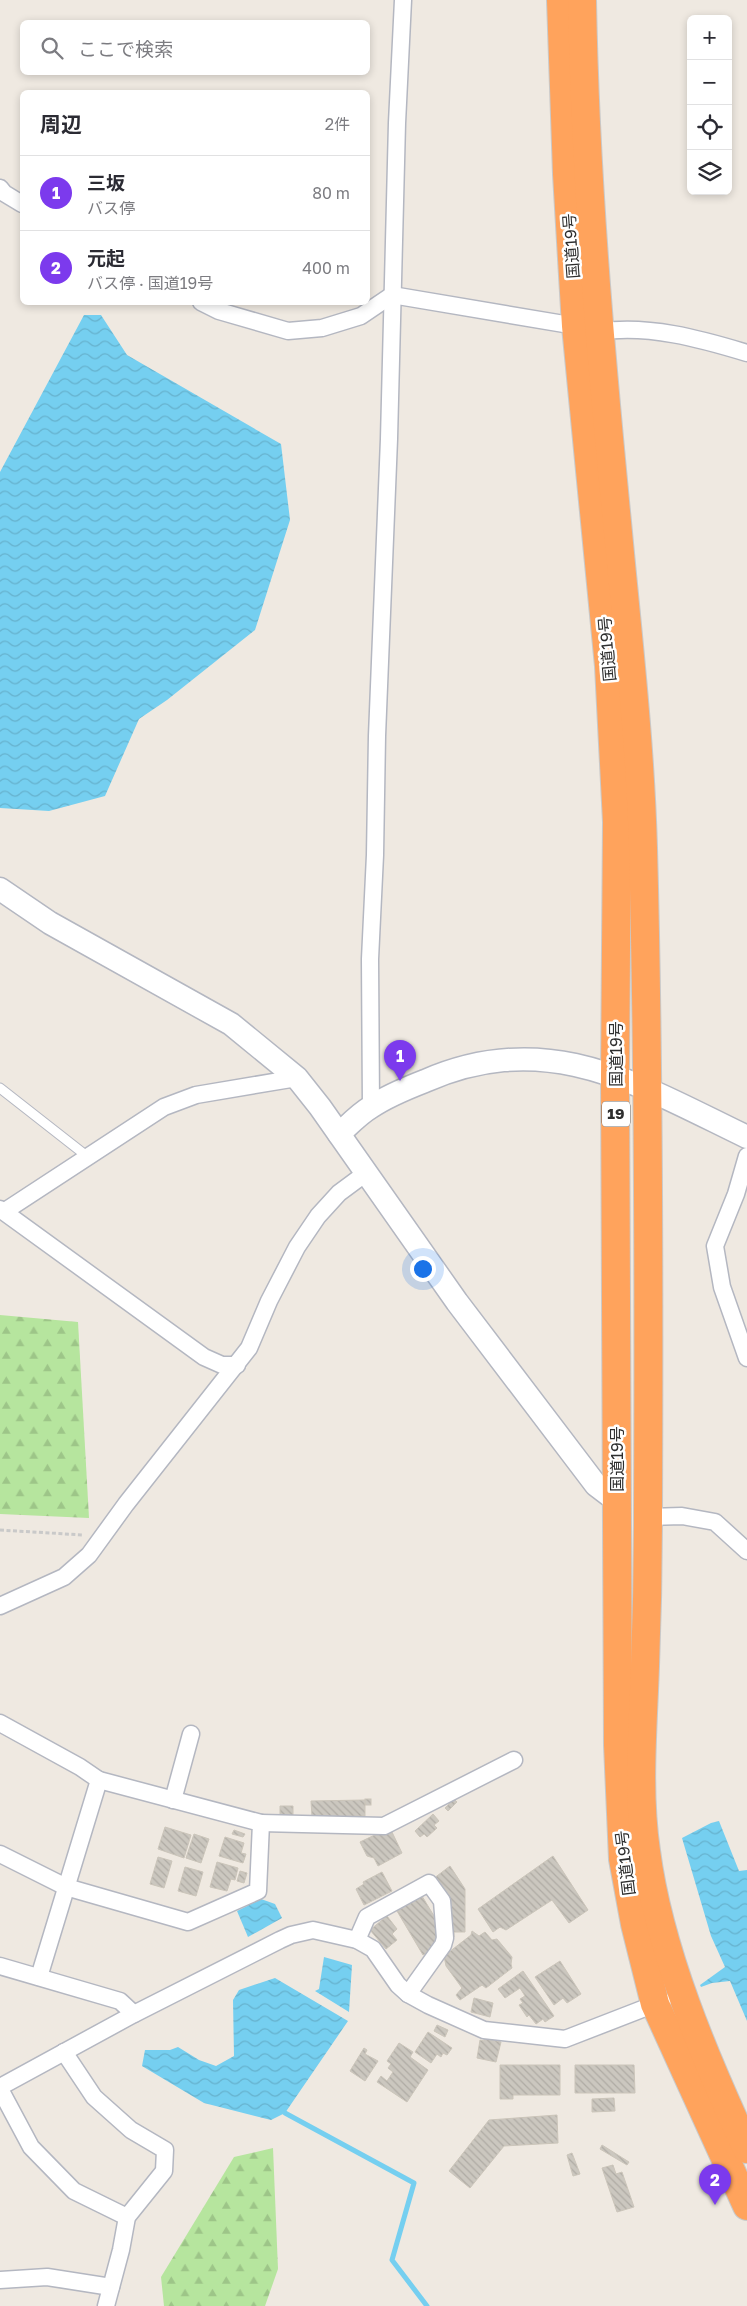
<!DOCTYPE html>
<html lang="ja">
<head>
<meta charset="utf-8">
<style>
  body { margin:0; font-family:"Golos Text","Noto Sans JP",sans-serif; background:#f2f2f3; color:#2b2b33 }
  .controls { position:absolute; right:15px; top:15px; display:grid; overflow:hidden; border-radius:8px; box-shadow:0 2px 8px #0003 }
  .controls button { width:45px; height:45px; display:grid; place-items:center; padding:0; border:0; border-bottom:1px solid #e1e1e2; background:#fff; color:#2b2b33; font:25px sans-serif }
  .you { position:absolute; left:422px; top:1268px; width:18px; height:18px; margin:-12px; border:4px solid #fff; border-radius:50%; background:#1a73e8; box-shadow:0 0 0 8px #1a73e833 }
  .badge { display:grid; place-items:center; width:32px; height:32px; border-radius:50%; background:#7c3aed; color:#fff; font-size:16px; font-weight:700 }
  .pin { position:absolute; translate:-50% -41px; filter:drop-shadow(0 1px 2px #0008) }
  .pin::after { content:''; position:absolute; top:26px; width:18px; height:15px; background:inherit; clip-path:polygon(0 0,100% 0,50% 100%) }
  .list { margin:0; padding:0; list-style:none }
  h2 { display:flex; justify-content:space-between; align-items:center; height:65px; margin:0; padding:0 20px; font-size:21px }
  h2 small { font-size:16px; font-weight:400; color:#7c7c81 }
  .list li { display:grid; grid-template-columns:32px 1fr auto; gap:15px; align-items:center; box-sizing:border-box; height:75px; padding:0 20px; border-top:1px solid #e1e1e2 }
  .list b { display:block; font-size:19px; white-space:nowrap }
  .list p { margin:0; font-size:16px; white-space:nowrap; color:#7c7c81 }
  .list em { font-size:16px; font-style:normal; color:#7c7c81 }
  .icon { flex:none; width:28px; height:28px; fill:none; stroke:currentColor; stroke-width:2; stroke-linecap:round; stroke-linejoin:round }
  .map { position:relative; flex:none; width:747px; height:2306px; overflow:hidden }
  .search { position:absolute; background:#fff; box-shadow:0 2px 8px #0003; left:20px; top:20px; width:350px; height:55px; display:flex; align-items:center; gap:12px; box-sizing:border-box; padding:0 18px; border-radius:8px; color:#7c7c81; font-size:19px }
  .panel { position:absolute; background:#fff; box-shadow:0 2px 8px #0003; left:20px; top:90px; width:350px; height:215px; border-radius:8px }
  .map>svg:first-child { display:block }
  .forest { fill:url(#forest-firs) }
  .water { fill:url(#water-waves) }
  .lines { fill:none; stroke-linecap:round; stroke-linejoin:round }
  .stream { stroke:#75cff0; stroke-width:5 }
  .building { fill:url(#building-back-hatch); stroke:#cbc5ba }
  .lane-casing { stroke:#b4b7c1; stroke-width:11 }
  .street-casing { stroke:#b4b7c1; stroke-width:19 }
  .secondary-casing { stroke:#b4b7c1; stroke-width:25 }
  .highway-casing { stroke:#c9c9c9; stroke-width:30 }
  .path { stroke:#c9c9c9; stroke-width:3; stroke-dasharray:4 2.5; stroke-linecap:butt }
  .lane { stroke:#fff; stroke-width:9 }
  .street { stroke:#fff; stroke-width:16 }
  .secondary { stroke:#fff; stroke-width:22 }
  .highway { stroke:#ffa35c; stroke-width:28 }
  .labels { text-anchor:middle; stroke-width:5; stroke-linejoin:round; paint-order:stroke }
  .shield { fill:#fff; stroke:#6d6d6d; stroke-width:1 }
  .shield-label { font-size:15px; font-weight:bold; fill:#2e2e2e }
  .street-label { font-size:16px; fill:#2e2e2e; stroke:#fff }
</style>
</head>
<body>
<div class="map">
<svg width="747" height="2306" viewBox="0 0 747 2306">
  <defs>
    <pattern id="forest-firs" width="22" height="20" patternUnits="userSpaceOnUse" patternTransform="scale(1.25)"><rect width="22" height="20" fill="#b6e59e"/><path d="M5 1l3.5 6h-7zM16 11l3.5 6h-7z" fill="#9dc588"/></pattern>
    <pattern id="water-waves" width="16" height="10" patternUnits="userSpaceOnUse" patternTransform="scale(1.25)"><rect width="16" height="10" fill="#75cff0"/><path d="M0 5q4-4 8 0t8 0" fill="none" stroke="#66b2ce"/></pattern>
    <pattern id="building-back-hatch" width="6" height="6" patternUnits="userSpaceOnUse" patternTransform="scale(1.25)"><rect width="6" height="6" fill="#cbc7bf"/><path d="M-1 5l2 2M0 0l6 6M5-1l2 2" fill="none" stroke="#afaba4"/></pattern>
  </defs>
  <rect width="100%" height="100%" fill="#efe9e1"/>
  <g class="forest">
    <path d="M0,1315L78,1322L89,1518L0,1514Z"/>
    <path d="M273,2148L278,2269L265,2306H164L161,2277L234,2157Z"/>
  </g>
  <g class="water">
    <path d="M84,315H101L127,355L281,444L290,520L255,630L167,700L139,719L105,796L49,811L0,808V472Z"/>
    <path d="M719,1821L739,1871L747,1870V2021L730,1981L712,1983L701,1987L700,1985L725,1967L711,1936L682,1838L711,1823Z"/>
    <path d="M261,1899L275,1904L282,1918L248,1937L237,1911Z"/>
    <path d="M324,1957L352,1965L349,2012L315,1991L319,1989Z"/>
    <path d="M275,1978L348,2021L285,2113L271,2120L204,2103L142,2066L145,2050H170L178,2047L199,2060L216,2066L234,2056L233,2000L239,1990Z"/>
  </g>
  <g class="lines">
    <path class="stream" d="M285,2113L414,2183L392,2260L427,2306"/>
  </g>
  <g class="building">
    <rect x="365" y="1799" width="6" height="6"/>
    <path d="M454,1799L457,1802L448,1811L445,1808Z"/>
    <path d="M365,1800V1816L312,1817L311,1801Z"/>
    <path d="M280,1806H293V1818L280,1819Z"/>
    <path d="M433,1814L439,1821L434,1825L437,1828L427,1837L424,1834L420,1837L415,1831Z"/>
    <path d="M165,1827L191,1835L184,1858L158,1849Z"/>
    <path d="M234,1830L245,1834L243,1837L232,1834Z"/>
    <path d="M391,1830L402,1853L378,1866L374,1858L367,1856L360,1842L381,1832L383,1834Z"/>
    <path d="M194,1834L209,1839L201,1863L186,1858Z"/>
    <path d="M225,1837L244,1843L241,1853L246,1854L243,1863L219,1856Z"/>
    <path d="M553,1856L588,1910L569,1923L552,1900L506,1930L500,1927L493,1932L478,1909Z"/>
    <path d="M158,1857L172,1861L164,1888L150,1884Z"/>
    <path d="M217,1862L238,1868L235,1880L231,1879L227,1891L210,1887Z"/>
    <path d="M450,1866L465,1889V1932H454V1937H449L433,1879Z"/>
    <path d="M185,1867L203,1872L196,1896L178,1891Z"/>
    <path d="M240,1871L247,1873L244,1883L237,1881Z"/>
    <path d="M382,1872L392,1891L364,1905L356,1889L364,1884L363,1882Z"/>
    <path d="M422,1896L434,1916L437,1939L427,1953L423,1955L397,1911Z"/>
    <path d="M387,1916L397,1929L392,1934L397,1940L386,1949L370,1930Z"/>
    <path d="M472,1931L479,1936L485,1932L492,1940L497,1939L512,1957L511,1964L512,1968L486,1988L482,1985L460,2000L456,1995L462,1988L446,1966L444,1956L471,1935Z"/>
    <path d="M560,1961L581,1994L567,2003L563,1998L554,2005L535,1977Z"/>
    <path d="M523,1971L554,2016L545,2022L543,2019L536,2024L529,2015L527,2017L519,2005L523,2003L520,1999L525,1996L520,1988L505,1998L498,1989Z"/>
    <path d="M474,1998L493,2003L490,2017L471,2012Z"/>
    <path d="M437,2025L448,2030L445,2037L434,2031Z"/>
    <path d="M428,2032L452,2048L447,2055L443,2053L441,2057L437,2054L431,2063L415,2052Z"/>
    <path d="M484,2038L501,2042L496,2062L477,2058L480,2040L484,2041Z"/>
    <path d="M399,2043L413,2052L410,2057L428,2070L407,2102L377,2082L381,2076L387,2081L393,2072L388,2068L391,2064L387,2061Z"/>
    <path d="M364,2048L367,2050L365,2054L378,2061L365,2081L350,2071Z"/>
    <path d="M500,2065H560V2095H513V2099H500Z"/>
    <path d="M575,2065H634L635,2093H575Z"/>
    <path d="M614,2098L615,2111L592,2112V2099Z"/>
    <path d="M557,2115L558,2143L504,2146L470,2188L449,2171L489,2120Z"/>
    <path d="M602,2145L629,2162L627,2165L600,2149Z"/>
    <path d="M572,2153L580,2174L573,2176L567,2155Z"/>
    <path d="M613,2165L616,2174L622,2172L634,2207L617,2212L602,2168Z"/>
  </g>
  <g class="lines">
    <g class="lane-casing">
      <path id="lane" d="M0,1088L88,1157"/>
    </g>
    <g class="street-casing">
      <g id="street">
        <path d="M0,188L4,193L22,204"/>
        <path d="M201,302L219,311L288,331L322,328L361,316L392,295L576,326"/>
        <path d="M599,332C647,324 701,339 747,353"/>
        <path d="M371,1107L370,959L375,855L377,736L389,439L397,123L403,0"/>
        <path d="M747,1156L736,1194L715,1246L722,1287L747,1358"/>
        <path d="M0,1209L204,1357L222,1365H237"/>
        <path d="M5,1211L164,1107L196,1095L297,1078"/>
        <path d="M648,1517L682,1516L715,1522L747,1551"/>
        <path d="M0,1606L64,1577L89,1555L126,1504L249,1348L269,1301L297,1247L318,1216L339,1193L366,1173"/>
        <path d="M0,1723L80,1767L99,1780L39,1977"/>
        <path d="M173,1800L191,1734"/>
        <path d="M261,1823L384,1826L514,1760"/>
        <path d="M0,1854L66,1887L188,1922L258,1891L261,1823L99,1780"/>
        <path d="M357,1940L367,1917L429,1883L442,1901L445,1938L443,1945L408,1994"/>
        <path d="M0,1966L120,2001L134,2014"/>
        <path d="M64,2052L94,2097L131,2130L165,2150L164,2171L127,2217L121,2250L106,2306"/>
        <path d="M0,2087L134,2014L280,1940L291,1935L313,1930L357,1940L373,1949L398,1985L408,1994L428,2005L484,2030L565,2039L663,2001"/>
        <path d="M0,2089L31,2147L74,2191L127,2217"/>
        <path d="M0,2280L47,2277L111,2287"/>
      </g>
    </g>
    <g class="secondary-casing">
      <g id="secondary">
        <path d="M0,889L50,923L231,1024L297,1078L320,1107L457,1302L596,1485L617,1501"/>
        <path d="M339,1134C349,1125 359,1114 371,1107C387,1096 407,1088 425,1081C548,1027 637,1084 747,1137"/>
      </g>
    </g>
    <g class="highway-casing">
      <g id="highway">
        <path d="M561,0L567,174L576,326L609,666L617,822L615,1077L618,1745L623,1859L635,1924L655,2004L747,2206"/>
        <path d="M582,0C585,175 600,348 617,522C627,630 640,739 643,848C649,1070 649,1292 648,1513C648,1564 647,1615 645,1666C643,1726 637,1791 646,1851C659,1951 705,2058 747,2149"/>
      </g>
    </g>
    <path class="path" d="M0,1530L83,1535"/>
    <use href="#lane" class="lane"/>
    <use href="#street" class="street"/>
    <use href="#secondary" class="secondary"/>
    <use href="#highway" class="highway"/>
  </g>
  <g class="labels">
    <rect class="shield" x="602" y="1101.5" width="28" height="25" rx="4"/>
    <g class="shield-label">
      <text x="616" y="1119">19</text>
    </g>
    <g class="street-label">
      <text transform="translate(571 246) rotate(-94)" y="6">国道19号</text>
      <text transform="translate(607 649) rotate(-95)" y="6">国道19号</text>
      <text transform="translate(616 1054) rotate(-90)" y="6">国道19号</text>
      <text transform="translate(617 1459) rotate(-90)" y="6">国道19号</text>
      <text transform="translate(625 1863) rotate(-97)" y="6">国道19号</text>
    </g>
  </g>
</svg>
<div class="controls">
<button>+</button>
<button>−</button>
<button><svg class="icon" aria-label="locate" viewBox="0 0 24 24"><circle cx="12" cy="12" r="6"/><path d="M12 2v4M12 18v4M2 12h4M18 12h4"/></svg></button>
<button><svg class="icon" aria-label="layers" viewBox="0 0 24 24"><path d="M12 4l9 5-9 5-9-5zM3 14l9 5 9-5"/></svg></button>
</div>
<div class="you"></div>
<div class="pin badge" style="left:400px;top:1081px">1</div>
<div class="pin badge" style="left:715px;top:2205px">2</div>
<div class="search"><svg class="icon" aria-label="search" viewBox="0 0 24 24"><circle cx="10" cy="10" r="6"/><path d="M15 15l6 6"/></svg>ここで検索</div>
<section class="panel">
<h2>周辺<small>2件</small></h2>
<ul class="list">
<li><span class="badge">1</span><div><b>三坂</b><p>バス停</p></div><em>80 m</em></li>
<li><span class="badge">2</span><div><b>元起</b><p>バス停 · 国道19号</p></div><em>400 m</em></li>
</ul>
</section>
</div>
</body>
</html>
